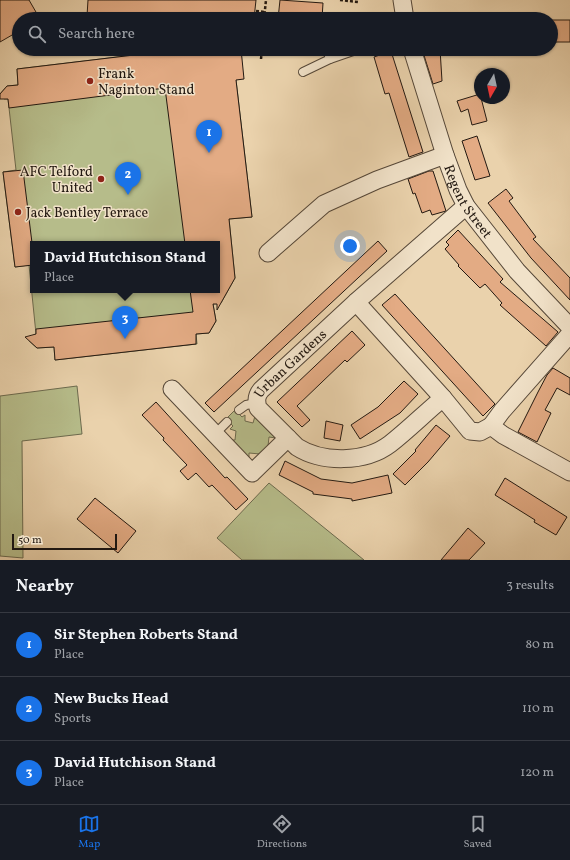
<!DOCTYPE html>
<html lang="en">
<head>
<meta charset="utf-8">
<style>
  body { margin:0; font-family:Vollkorn,serif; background:#20242c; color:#f1f3f6 }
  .compass { position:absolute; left:474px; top:68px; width:36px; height:36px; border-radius:50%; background:#171b24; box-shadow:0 1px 3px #0004; rotate:189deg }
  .scale { position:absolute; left:12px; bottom:10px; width:105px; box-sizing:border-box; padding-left:4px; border:2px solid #231911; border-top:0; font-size:11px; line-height:14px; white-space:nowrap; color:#231911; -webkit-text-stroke:3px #f1e2c9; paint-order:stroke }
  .you { position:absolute; left:350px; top:246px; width:14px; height:14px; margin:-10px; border:3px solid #fff; border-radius:50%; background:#1a73e8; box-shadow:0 0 0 6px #1a73e833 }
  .badge { display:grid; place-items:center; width:26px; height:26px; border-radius:50%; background:#1a73e8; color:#fff; font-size:13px; font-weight:700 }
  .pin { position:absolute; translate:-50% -33px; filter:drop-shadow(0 1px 2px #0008) }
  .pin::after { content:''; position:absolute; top:21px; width:14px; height:12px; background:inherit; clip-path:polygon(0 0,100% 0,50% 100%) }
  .popup { position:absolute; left:30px; top:241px; width:190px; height:52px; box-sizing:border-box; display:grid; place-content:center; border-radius:0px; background:#171b24; filter:drop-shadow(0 1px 3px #0005); font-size:13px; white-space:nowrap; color:#9ea1a6 }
  .popup b { font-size:15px; color:#f1f3f6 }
  .popup::after { content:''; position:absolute; left:50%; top:100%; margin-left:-8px; border:8px solid transparent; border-top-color:#171b24 }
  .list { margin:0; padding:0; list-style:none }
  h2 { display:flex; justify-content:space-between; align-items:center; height:52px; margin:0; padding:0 16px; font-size:17px }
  h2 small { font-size:13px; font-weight:400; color:#9ea1a6 }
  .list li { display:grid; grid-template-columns:26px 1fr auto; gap:12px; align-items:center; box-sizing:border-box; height:64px; padding:0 16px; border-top:1px solid #363941 }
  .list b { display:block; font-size:15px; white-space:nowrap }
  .list p { margin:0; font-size:13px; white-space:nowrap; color:#9ea1a6 }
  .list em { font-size:13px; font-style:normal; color:#9ea1a6 }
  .icon { flex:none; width:22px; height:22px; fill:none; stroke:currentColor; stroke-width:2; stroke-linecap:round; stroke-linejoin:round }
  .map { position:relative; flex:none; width:570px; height:560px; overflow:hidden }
  .search { position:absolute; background:#171b24; box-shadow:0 1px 3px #0004; left:12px; right:12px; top:12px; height:44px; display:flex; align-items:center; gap:10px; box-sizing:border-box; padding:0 14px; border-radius:22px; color:#9ea1a6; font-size:15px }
  .sheet { height:244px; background:#171b24 }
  nav { display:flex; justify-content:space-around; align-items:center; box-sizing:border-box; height:56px; border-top:1px solid #363941; background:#171b24; font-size:11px; color:#9ea1a6 }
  nav a { display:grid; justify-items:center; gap:2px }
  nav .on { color:#1a73e8 }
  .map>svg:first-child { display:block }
  .green { fill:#b6bc8a; stroke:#6c6a4e; fill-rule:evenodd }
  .building { fill:#e3ab84; stroke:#231911 }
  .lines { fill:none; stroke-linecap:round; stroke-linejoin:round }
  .lane-casing { stroke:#554738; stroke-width:10 }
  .street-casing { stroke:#554738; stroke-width:19 }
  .path { stroke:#231911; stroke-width:2.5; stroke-dasharray:3 2; stroke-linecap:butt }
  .lane { stroke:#f1e2c9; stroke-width:8 }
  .street { stroke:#f1e2c9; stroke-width:17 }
  .poi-dot { fill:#8f2418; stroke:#f1e2c9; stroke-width:1.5 }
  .labels { text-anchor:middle; stroke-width:3; stroke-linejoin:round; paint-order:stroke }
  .poi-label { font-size:14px; fill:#231911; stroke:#f1e2c9; text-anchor:start }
  .street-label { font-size:14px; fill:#231911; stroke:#f1e2c9 }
</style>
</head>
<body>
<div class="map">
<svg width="570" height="560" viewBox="0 0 570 560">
  <rect width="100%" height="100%" fill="#ead2ac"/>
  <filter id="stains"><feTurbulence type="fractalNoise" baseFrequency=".005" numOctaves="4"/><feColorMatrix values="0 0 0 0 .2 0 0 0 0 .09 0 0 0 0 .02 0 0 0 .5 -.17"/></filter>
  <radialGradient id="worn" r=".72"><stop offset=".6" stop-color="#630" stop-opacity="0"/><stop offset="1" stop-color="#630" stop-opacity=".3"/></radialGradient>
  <g class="green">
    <path d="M184,49H241L236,80L252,217L229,219L235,278L221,303L213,304L216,321L209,333L196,334L197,344L55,360L54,347L37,348L29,341L32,336L36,334L29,265L15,267L3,172L16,170L8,99H4L0,94L7,86L18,85L17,69ZM33,244H217V290H33Z"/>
    <path d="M77,386L82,434L22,441L23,558L0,556V396Z"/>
    <path d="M235,410L242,417L245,415V421L253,423L255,416L276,438L269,437L268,446L260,454L249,453V461L230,440H235L236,431L230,429L233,426L226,419Z"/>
    <path d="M269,483L364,560H242L217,538Z"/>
  </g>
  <g class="building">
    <path d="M0,0H29L40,19H19V31L0,42Z"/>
    <path d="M88,0H256L254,19H134L87,16Z"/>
    <path d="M280,0L323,3L322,19H278Z"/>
    <rect x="551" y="20" width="19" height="22"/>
    <path d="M184,49H241L244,79L236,80L252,217L229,219L235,278L217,310V304H213L216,321L209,333L196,334V344L55,360L54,347L37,348L25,337L36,334V329L193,312L190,290H217V244H185L165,88L9,108L8,99H0V94L7,86L18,85L17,69Z"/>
    <path d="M422,49H440L442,81L433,84Z"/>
    <path d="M391,51L423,152L409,157L389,93L385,94L374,57Z"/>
    <path d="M480,94L487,121L472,125L468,109L461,112L457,101Z"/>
    <path d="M477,136L490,176L475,180L462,141Z"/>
    <path d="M23,170L33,251V265L15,267L3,172Z"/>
    <path d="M429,171H433L446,211L432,215L430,210L422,213L415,193L413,194L408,179Z"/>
    <path d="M506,189L513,198L509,201L536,237L533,239L570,278V300L531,258L488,203Z"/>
    <path d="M458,230L503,279L500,282L558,332L546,346L500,305L502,303L485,284L480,288L458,266L459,265L445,249L449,245L446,242Z"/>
    <path d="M378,241L387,251L214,412L205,403Z"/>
    <path d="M395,294L495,404L483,416L382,305Z"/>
    <path d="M352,331L365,345L347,362L345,360L297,406L310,420L302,427L277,402Z"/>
    <path d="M553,368L570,378V395L557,388L545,410L551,413L537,442L518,432L538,392L547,375Z"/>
    <path d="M404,381L418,394L400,413L360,439L351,425L378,407Z"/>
    <path d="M156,402L225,478L227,477L248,499L236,510L212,485L209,487L196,473L188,480L180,471L187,465L163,440L164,438L142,415Z"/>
    <path d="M326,421L343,425L340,441L324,438Z"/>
    <path d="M436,425L450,436L428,462L405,485L393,474L416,451L415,450Z"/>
    <path d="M285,461L321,479L352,483L388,475L392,493L352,501V499L313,494V492L279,475Z"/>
    <path d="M505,478L567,517L556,535L534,522L535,520L495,495Z"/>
    <path d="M95,498L136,531L118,553L77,519Z"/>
    <path d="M468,528L485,543L469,560H441Z"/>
  </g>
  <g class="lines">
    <g class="lane-casing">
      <g id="lane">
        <path d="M327,49L330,59"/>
        <path d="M303,72L330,59L359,49"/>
        <path d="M239,410L246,405L257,403"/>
        <path d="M215,434L227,422"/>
      </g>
    </g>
    <g class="street-casing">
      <g id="street">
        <path d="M402,0L405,19"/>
        <path id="s1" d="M412,49L445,155L458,190L466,206L517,271L570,327"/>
        <path d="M268,253L324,204L377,180L445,155"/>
        <path d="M356,302L443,398L470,431L480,432L491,426L503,435L570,472"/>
        <path d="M172,389L252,473L288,438"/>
        <path id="s2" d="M443,398C425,413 408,430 390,444C365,463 322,463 297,447L258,408C256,401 256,396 261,390L356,302L466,206"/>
        <path d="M491,426L502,411L570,334"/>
      </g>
    </g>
    <g class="path">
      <path d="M340,0L358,2"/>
      <path d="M256,11L265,12"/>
      <path d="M264,19L266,0"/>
      <path d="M261,59L262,49"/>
    </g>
    <use href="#lane" class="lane"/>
    <use href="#street" class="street"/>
  </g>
  <g class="poi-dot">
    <circle cx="90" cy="81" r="4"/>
    <circle cx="101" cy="179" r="4"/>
    <circle cx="18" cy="212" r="4"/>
  </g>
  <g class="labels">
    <g class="poi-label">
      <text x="98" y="78">Frank<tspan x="98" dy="16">Naginton Stand</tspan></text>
      <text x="93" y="176" text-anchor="end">AFC Telford<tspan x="93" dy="16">United</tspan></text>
      <text x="26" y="217">Jack Bentley Terrace</text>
    </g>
    <g class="street-label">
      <text dy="5" stroke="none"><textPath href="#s1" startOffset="163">Regent Street</textPath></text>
      <text dy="5" stroke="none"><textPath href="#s2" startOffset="282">Urban Gardens</textPath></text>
    </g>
  </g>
  <rect width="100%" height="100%" filter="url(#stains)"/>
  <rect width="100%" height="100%" fill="url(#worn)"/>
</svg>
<svg class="compass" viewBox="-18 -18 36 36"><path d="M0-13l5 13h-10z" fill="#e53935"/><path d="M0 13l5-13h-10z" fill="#9ea1a6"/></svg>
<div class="scale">50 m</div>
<div class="you"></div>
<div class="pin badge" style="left:209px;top:153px">1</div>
<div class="pin badge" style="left:128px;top:195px">2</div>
<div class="pin badge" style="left:125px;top:339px">3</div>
<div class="popup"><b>David Hutchison Stand</b>Place</div>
<div class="search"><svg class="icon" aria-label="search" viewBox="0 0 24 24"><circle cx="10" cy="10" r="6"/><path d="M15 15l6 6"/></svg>Search here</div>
</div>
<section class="sheet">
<h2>Nearby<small>3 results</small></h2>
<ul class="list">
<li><span class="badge">1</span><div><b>Sir Stephen Roberts Stand</b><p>Place</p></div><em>80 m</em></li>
<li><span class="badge">2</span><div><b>New Bucks Head</b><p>Sports</p></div><em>110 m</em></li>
<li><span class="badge">3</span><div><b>David Hutchison Stand</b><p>Place</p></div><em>120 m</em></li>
</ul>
</section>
<nav>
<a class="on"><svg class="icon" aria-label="map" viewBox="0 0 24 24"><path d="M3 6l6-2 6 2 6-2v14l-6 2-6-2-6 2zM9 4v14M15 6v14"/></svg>Map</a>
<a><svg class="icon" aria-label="directions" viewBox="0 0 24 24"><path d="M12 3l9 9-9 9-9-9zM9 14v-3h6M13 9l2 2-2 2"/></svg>Directions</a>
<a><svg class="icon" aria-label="saved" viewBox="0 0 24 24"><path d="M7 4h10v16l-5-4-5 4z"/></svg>Saved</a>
</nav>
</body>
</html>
